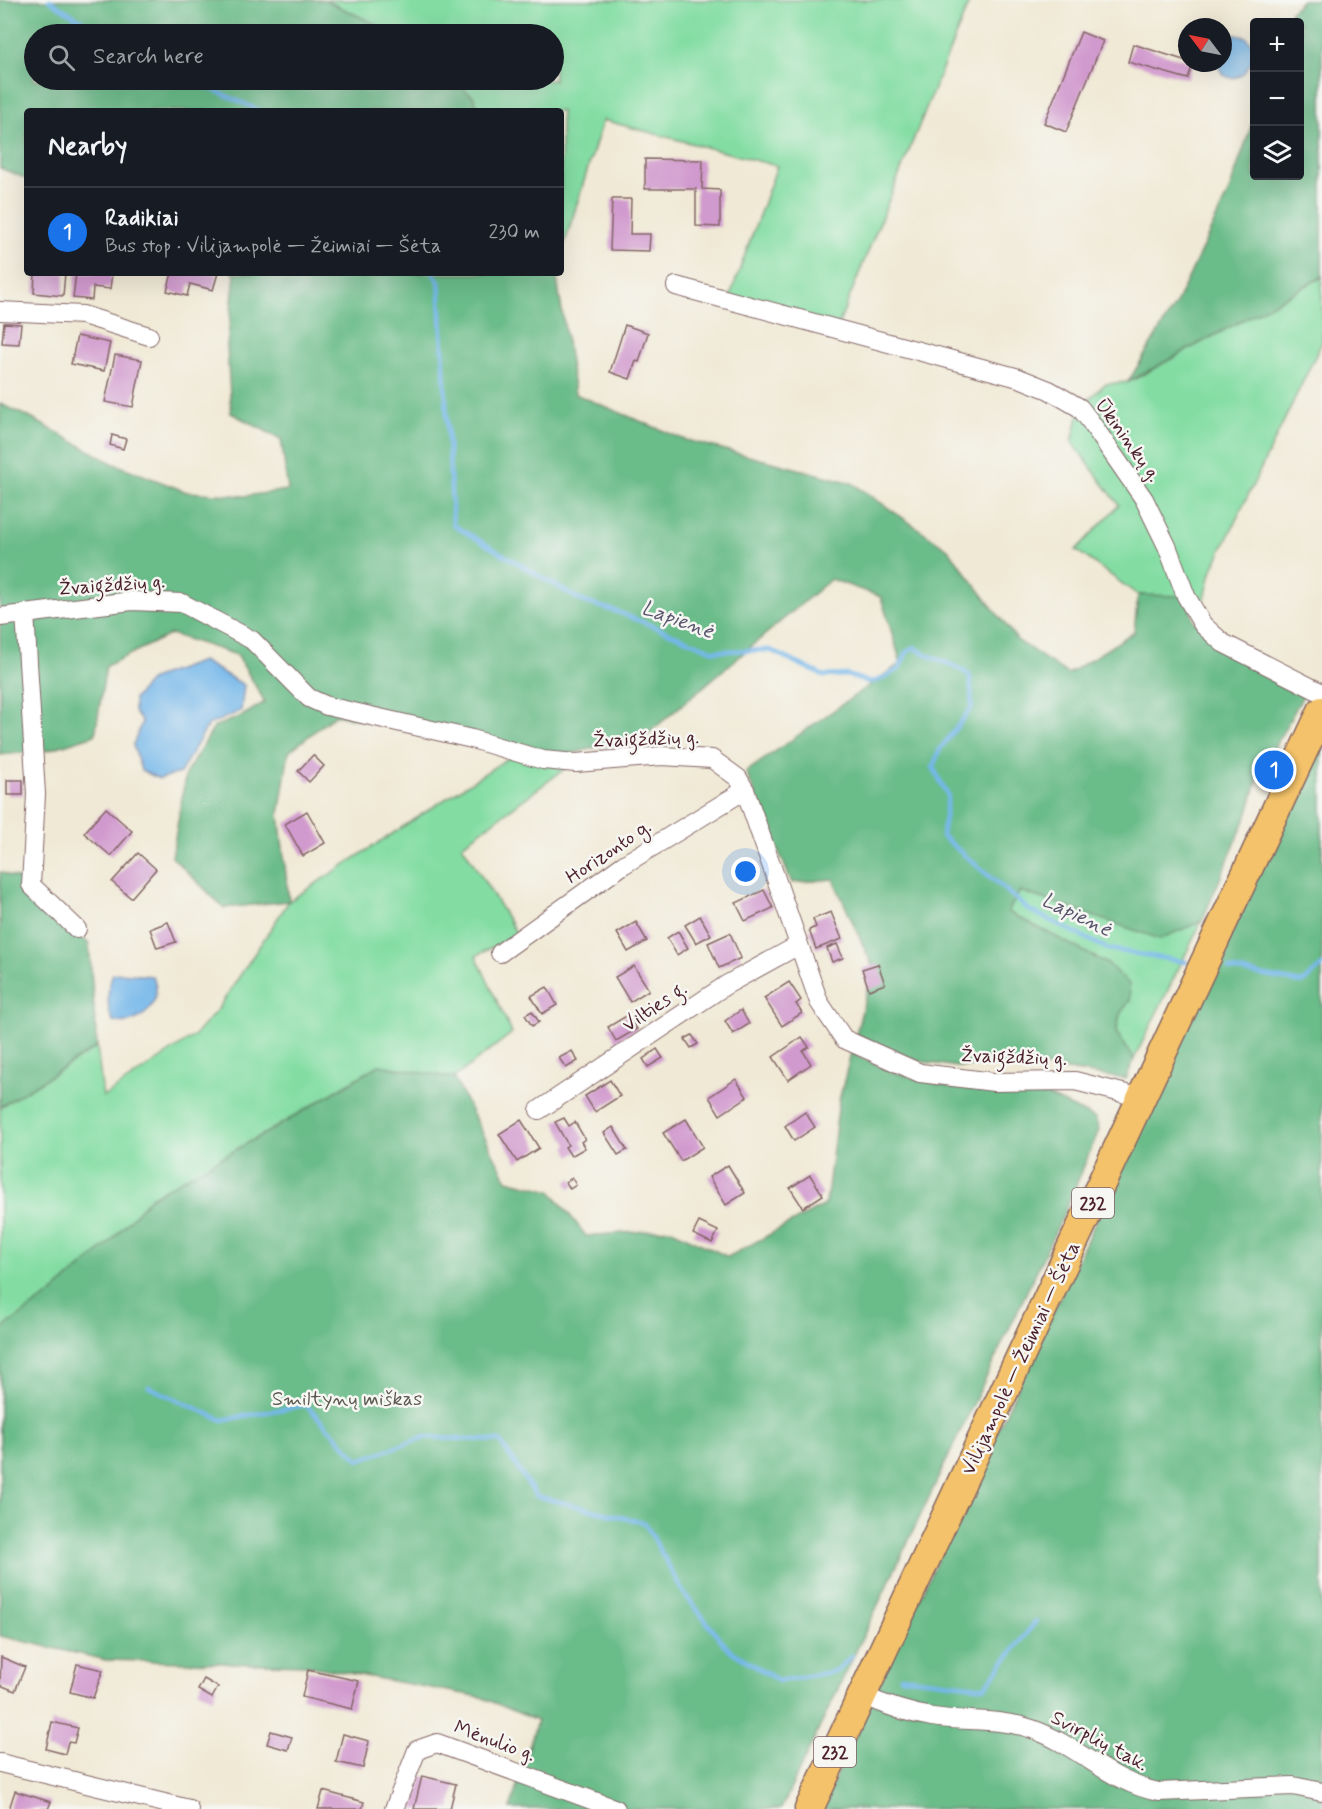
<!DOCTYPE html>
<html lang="en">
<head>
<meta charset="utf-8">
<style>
  body { margin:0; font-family:Mynerve,sans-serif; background:#242831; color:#f1f3f6 }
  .controls { position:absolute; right:18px; top:18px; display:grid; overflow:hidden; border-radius:6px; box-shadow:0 6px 24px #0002 }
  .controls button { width:54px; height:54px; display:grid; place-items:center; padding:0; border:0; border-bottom:2px solid #363941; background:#171b24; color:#f1f3f6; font:30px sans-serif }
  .compass { position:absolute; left:1178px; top:18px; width:54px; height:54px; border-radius:50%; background:#171b24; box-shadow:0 6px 24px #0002; rotate:302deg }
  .you { position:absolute; left:746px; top:872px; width:21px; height:21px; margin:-15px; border:4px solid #fff; border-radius:50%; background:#1a73e8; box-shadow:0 0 0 9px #1a73e833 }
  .badge { display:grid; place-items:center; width:39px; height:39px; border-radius:50%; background:#1a73e8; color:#fff; font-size:20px; font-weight:700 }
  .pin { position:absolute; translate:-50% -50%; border:3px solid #fff; box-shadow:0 2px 6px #0006 }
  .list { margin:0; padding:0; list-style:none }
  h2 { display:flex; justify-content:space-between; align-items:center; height:78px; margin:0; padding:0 24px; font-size:26px }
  h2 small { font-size:20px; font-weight:400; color:#9ea1a6 }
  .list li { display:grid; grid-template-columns:39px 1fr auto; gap:18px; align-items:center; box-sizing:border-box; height:90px; padding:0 24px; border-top:2px solid #363941 }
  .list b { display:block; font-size:22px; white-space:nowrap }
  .list p { margin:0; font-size:20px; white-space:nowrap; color:#9ea1a6 }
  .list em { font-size:20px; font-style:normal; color:#9ea1a6 }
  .icon { flex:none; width:33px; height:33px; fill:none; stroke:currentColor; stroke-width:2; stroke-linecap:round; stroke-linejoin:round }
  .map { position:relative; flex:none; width:1322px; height:1809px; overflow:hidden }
  .search { position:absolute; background:#171b24; box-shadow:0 6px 24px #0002; left:24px; top:24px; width:540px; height:66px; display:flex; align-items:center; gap:15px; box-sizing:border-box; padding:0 21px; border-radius:33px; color:#9ea1a6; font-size:22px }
  .panel { position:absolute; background:#171b24; box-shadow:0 6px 24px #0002; left:24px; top:108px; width:540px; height:168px; border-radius:6px }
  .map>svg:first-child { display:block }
  .green { fill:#83dda3; stroke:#667e67; stroke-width:1.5 }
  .forest { fill:#6abc89; stroke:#5a6e5a; stroke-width:1.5 }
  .water { fill:#75b7ea; stroke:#606b8a; stroke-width:1.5 }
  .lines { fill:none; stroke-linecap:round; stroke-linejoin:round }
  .stream { stroke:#75b7ea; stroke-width:4.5 }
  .building { fill:#d19ace }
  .minor-casing { stroke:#846666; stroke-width:20 }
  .primary-casing { stroke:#846666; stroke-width:31 }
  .minor { stroke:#fff; stroke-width:18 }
  .primary { stroke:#f3c26a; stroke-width:28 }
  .labels { text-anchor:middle; stroke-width:5; stroke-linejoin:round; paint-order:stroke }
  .shield { fill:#f6f6f2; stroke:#7e6067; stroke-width:1.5 }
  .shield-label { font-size:18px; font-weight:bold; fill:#4a1f2b }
  .street-label { font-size:20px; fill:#4a1f2b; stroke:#f6f6f2 }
  .park-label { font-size:20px; fill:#5b584f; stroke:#f6f6f2 }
  .water-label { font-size:21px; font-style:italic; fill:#59546e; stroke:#f6f6f2 }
</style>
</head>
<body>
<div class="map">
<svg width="1322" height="1809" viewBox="0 0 1322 1809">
  <rect width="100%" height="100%" fill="#f6f6f2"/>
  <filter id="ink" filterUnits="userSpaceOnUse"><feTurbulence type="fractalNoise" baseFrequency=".0167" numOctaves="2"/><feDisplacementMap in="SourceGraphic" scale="12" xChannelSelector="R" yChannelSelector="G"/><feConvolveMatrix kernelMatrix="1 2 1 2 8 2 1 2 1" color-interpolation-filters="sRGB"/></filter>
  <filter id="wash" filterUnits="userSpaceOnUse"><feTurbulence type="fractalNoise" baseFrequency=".008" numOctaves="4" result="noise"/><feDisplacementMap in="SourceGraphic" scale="24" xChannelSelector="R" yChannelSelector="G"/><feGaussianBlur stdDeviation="1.35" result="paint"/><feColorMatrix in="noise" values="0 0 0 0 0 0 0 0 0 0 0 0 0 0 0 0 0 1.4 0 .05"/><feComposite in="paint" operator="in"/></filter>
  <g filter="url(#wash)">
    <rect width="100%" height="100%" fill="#f0e9d5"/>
    <g class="green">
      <path d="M325,0H970L837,328L729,299L777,166L603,120L561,255V111H480L473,96L451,80H554V34H390L377,25Z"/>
      <path d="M1322,277V342L1211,572L1205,599L1138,595L1076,550L1119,505L1072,442L1080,408L1105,384L1129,382Z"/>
      <path d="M511,756L566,768L462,845L517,934L476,956L512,1033L454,1078L379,1065L280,1125L151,1197L109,1243L51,1294L0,1330V1107L97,1047L103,1097L194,1036L218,1009L289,901Z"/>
      <path d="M1020,891L1160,938L1202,921L1134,1059L1116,1032L1120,1014L1130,1000L1108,964L1008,912Z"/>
    </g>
    <g class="forest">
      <path d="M0,0H325L377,25L390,34H34V80H451L473,96L480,111H27V179L0,168Z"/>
      <path d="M1302,0H1322V277L1128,382L1177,302L1229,191L1254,118V176H1300V22H1287L1291,11Z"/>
      <path d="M232,273H556L575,394L683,439L852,483L948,549L1017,640L1068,674L1134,632L1138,595L1186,596L1194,622L1305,692L1258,777L1248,813L1202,921L1160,939L1020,891L1008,912L1108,964L1129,984L1130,1000L1120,1014L1116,1032L1134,1059L1126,1079L1028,1064L957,1067L918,1061L856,1034L873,967L833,879L792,883L746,772L901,663L881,597L831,579L645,736L557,757L335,715L289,752L279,814L289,901L224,908L172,857L186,773L215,726L242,716L265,702L237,655L171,634L106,666L95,735L48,750L0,755V404L27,416L112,463L187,492L245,496L288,490L281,439L231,413L227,346L235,275Z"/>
      <path d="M1322,736V1809H821Z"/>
      <path d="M0,872L19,879L89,944L97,1047L0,1107Z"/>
      <path d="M851,1053L893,1072L949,1087L1046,1095L1095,1118L1099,1130L1066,1209L781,1809H510L537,1721L481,1697L304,1665L106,1660L0,1636V1330L51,1294L109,1243L151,1197L280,1125L379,1065L454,1078L507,1180L551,1191L586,1236L670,1229L728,1257L826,1204L839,1101Z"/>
    </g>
    <g class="water">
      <path d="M1236,35L1246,37L1254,46C1255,72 1227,93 1217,63H1223V37Z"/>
      <path d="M202,661L244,685L241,711L208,725L180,773L159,779L141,770L133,745L142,722L134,712V699L152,679Z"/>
      <path d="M120,973L152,976C166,1000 140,1029 113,1021C106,1009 107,986 113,974Z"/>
    </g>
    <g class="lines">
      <g class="stream">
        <path d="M49,0L103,34"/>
        <path d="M191,80L261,111"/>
        <path d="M433,273L439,281L453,525L582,601L618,612L714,651L770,650L824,676L847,675L868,682L877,681L899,669L907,652L914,647C931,660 953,662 970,676L972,707L940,749L933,767L948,796L942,836L1029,910L1108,949L1186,962"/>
        <path d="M1229,969L1302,983L1322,966"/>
        <path d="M149,1387L222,1420L306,1405L359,1460L425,1437L500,1441L536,1496L645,1523L683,1592L728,1649L779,1681L836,1671L852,1656"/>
        <path d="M901,1677L985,1687L1036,1621"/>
      </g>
    </g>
    <g id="blocks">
      <g class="building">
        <path d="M1081,32L1103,41L1066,132L1044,123Z"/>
        <path d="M1133,44L1193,63L1188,79L1128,62Z"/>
        <path d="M645,159L703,160L702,189L720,190V227L696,226V189H645Z"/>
        <path d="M612,199H631L630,234H650L649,251L610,250Z"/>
        <path d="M35,273H65L63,296L34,293Z"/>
        <path d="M76,273H112L110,289L93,287L92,300L73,298Z"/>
        <path d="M172,273H218L213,290L190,284L187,296L167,291Z"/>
        <path d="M4,323L21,324L19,344L2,343Z"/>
        <path d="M625,325L648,333L639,362L636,361L630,379L610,372Z"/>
        <path d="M77,336L110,343L104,371L71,364Z"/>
        <path d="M115,355L142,360L133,407L105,402Z"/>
        <path d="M112,435L126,439L123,449L110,445Z"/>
        <path d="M313,755L324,766L309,782L298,771Z"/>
        <rect x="7" y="780" width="16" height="15"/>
        <path d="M106,808L132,831L111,856L84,833Z"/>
        <path d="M307,811L325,843L303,856L285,824Z"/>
        <path d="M138,853L156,869L131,898L112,882Z"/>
        <path d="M764,890L773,908L745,921L736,903Z"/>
        <path d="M831,912L842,939L816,949L809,930L816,927L813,919Z"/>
        <path d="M700,916L711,935L696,943L685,925Z"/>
        <path d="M168,922L176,942L157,948L150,929Z"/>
        <path d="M636,922L647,941L628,952L617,933Z"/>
        <path d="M678,931L688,948L677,955L667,938Z"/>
        <path d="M730,933L741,958L719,968L708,943Z"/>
        <path d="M837,944L843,958L832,962L827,948Z"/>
        <path d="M878,964L885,984L869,990L862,969Z"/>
        <path d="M634,966L649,990L630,1002L615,977Z"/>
        <path d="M789,982L801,1000L796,1004L802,1013L782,1026L764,998Z"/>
        <path d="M547,987L557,1005L542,1014L531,996Z"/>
        <path d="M741,1010L749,1024L733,1034L725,1021Z"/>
        <path d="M532,1011L539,1022L532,1026L525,1015Z"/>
        <path d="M628,1015L637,1029L616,1041L608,1027Z"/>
        <path d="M692,1035L698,1044L691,1048L685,1039Z"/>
        <path d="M802,1037L809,1047L803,1051L811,1064L788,1080L773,1057Z"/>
        <path d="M657,1049L663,1058L648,1067L643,1059Z"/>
        <path d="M572,1051L578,1061L566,1068L559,1058Z"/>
        <path d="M736,1079L747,1097L720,1115L709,1097Z"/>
        <path d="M610,1080L620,1096L595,1112L585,1096Z"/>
        <path d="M805,1112L815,1127L794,1141L785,1126Z"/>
        <path d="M564,1118L569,1126L575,1122L585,1139L581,1142L585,1148L571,1156L565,1147L568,1145L555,1122Z"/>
        <path d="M686,1119L703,1147L681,1161L663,1133Z"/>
        <path d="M521,1120L539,1148L517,1162L499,1134Z"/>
        <path d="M613,1127L627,1150L618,1155L604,1133Z"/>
        <path d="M728,1165L745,1193L726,1205L709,1177Z"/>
        <path d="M810,1175L823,1195L803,1208L790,1188Z"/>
        <path d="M572,1178L576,1185L570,1189L566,1182Z"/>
        <path d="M699,1222L718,1231L712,1243L693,1234Z"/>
        <path d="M1,1657L25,1667L15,1691L0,1685Z"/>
        <path d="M77,1664L103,1670L93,1698L70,1692Z"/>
        <path d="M308,1670L359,1681L352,1709L302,1697Z"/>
        <path d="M204,1679L218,1687L212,1698L198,1690Z"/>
        <path d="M52,1722L78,1728L74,1743L68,1742L65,1754L46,1749Z"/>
        <path d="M271,1731L292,1737L288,1750L267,1744Z"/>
        <path d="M343,1734L369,1741L363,1768L336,1762Z"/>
        <path d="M422,1776L456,1784L450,1809H414Z"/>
        <path d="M15,1791L51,1802L48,1809H9Z"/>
        <path d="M323,1791L364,1802L362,1809H318Z"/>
      </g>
    </g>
  </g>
  <g filter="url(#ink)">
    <use href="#blocks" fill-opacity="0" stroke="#846666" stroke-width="1.5"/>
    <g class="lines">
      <g class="minor-casing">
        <g id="minor">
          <path d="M676,286L1019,378L1049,390L1080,408L1090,421L1144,499L1167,546L1186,596L1203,625L1223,643L1322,693"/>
          <path d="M0,311L83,315L149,336"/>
          <path d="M25,613L36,794L31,885L77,929"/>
          <path d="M0,617L132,601L182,603L252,640L309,698L327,706L472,739L543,760L576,763L662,756L712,759L738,778L745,790L819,1002L844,1039L920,1073L994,1082L1075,1081L1142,1098"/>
          <path d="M500,953L623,865L745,790"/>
          <path d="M539,1110L726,985L797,946"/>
          <path d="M861,1695C884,1705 907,1713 932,1717C965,1722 1000,1718 1032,1729C1078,1745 1110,1783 1159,1792L1293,1786L1322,1792"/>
          <path d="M0,1763L189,1809"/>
          <path d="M394,1809L417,1750L437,1743L616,1809"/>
        </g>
      </g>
      <g class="primary-casing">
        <path id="primary" d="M809,1809L1322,711"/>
      </g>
      <use href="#minor" class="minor"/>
      <use href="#primary" class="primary"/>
    </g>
  </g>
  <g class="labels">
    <g class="shield">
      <rect x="1072" y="1188" width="42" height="30" rx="4.5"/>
      <rect x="814" y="1737" width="42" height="30" rx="4.5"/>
    </g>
    <g class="shield-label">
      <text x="1093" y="1209">232</text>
      <text x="835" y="1758">232</text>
    </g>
    <g class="street-label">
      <text transform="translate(1129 440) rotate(54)" y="7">Ūkininkų g.</text>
      <text transform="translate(112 584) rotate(-4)" y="7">Žvaigždžių g.</text>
      <text transform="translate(646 738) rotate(-2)" y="7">Žvaigždžių g.</text>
      <text transform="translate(608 851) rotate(-34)" y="7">Horizonto g.</text>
      <text transform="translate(654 1006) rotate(-34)" y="7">Vilties g.</text>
      <text transform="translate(1014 1056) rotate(2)" y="7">Žvaigždžių g.</text>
      <text transform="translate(1020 1358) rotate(-65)" y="7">Vilijampolė — Žeimiai — Šėta</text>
      <text transform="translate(495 1740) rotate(20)" y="7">Mėnulio g.</text>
      <text transform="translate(1100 1740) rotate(28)" y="7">Svirplių tak.</text>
    </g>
    <g class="park-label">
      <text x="347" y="1405">Smiltynų miškas</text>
    </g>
    <g class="water-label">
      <text transform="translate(678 619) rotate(20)" y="7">Lapienė</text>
      <text transform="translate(1077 914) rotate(26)" y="7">Lapienė</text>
    </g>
  </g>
</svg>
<div class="controls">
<button>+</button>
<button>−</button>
<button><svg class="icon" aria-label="layers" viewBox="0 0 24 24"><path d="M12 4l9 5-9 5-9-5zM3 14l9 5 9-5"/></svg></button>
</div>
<svg class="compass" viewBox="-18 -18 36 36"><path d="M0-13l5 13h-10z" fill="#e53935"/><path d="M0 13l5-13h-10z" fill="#9ea1a6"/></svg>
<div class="you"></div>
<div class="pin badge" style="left:1274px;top:770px">1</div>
<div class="search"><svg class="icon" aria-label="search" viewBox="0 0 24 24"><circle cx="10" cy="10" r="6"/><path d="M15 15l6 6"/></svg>Search here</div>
<section class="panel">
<h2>Nearby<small></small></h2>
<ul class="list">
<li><span class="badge">1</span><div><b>Radikiai</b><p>Bus stop · Vilijampolė — Žeimiai — Šėta</p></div><em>230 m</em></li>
</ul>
</section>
</div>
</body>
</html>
